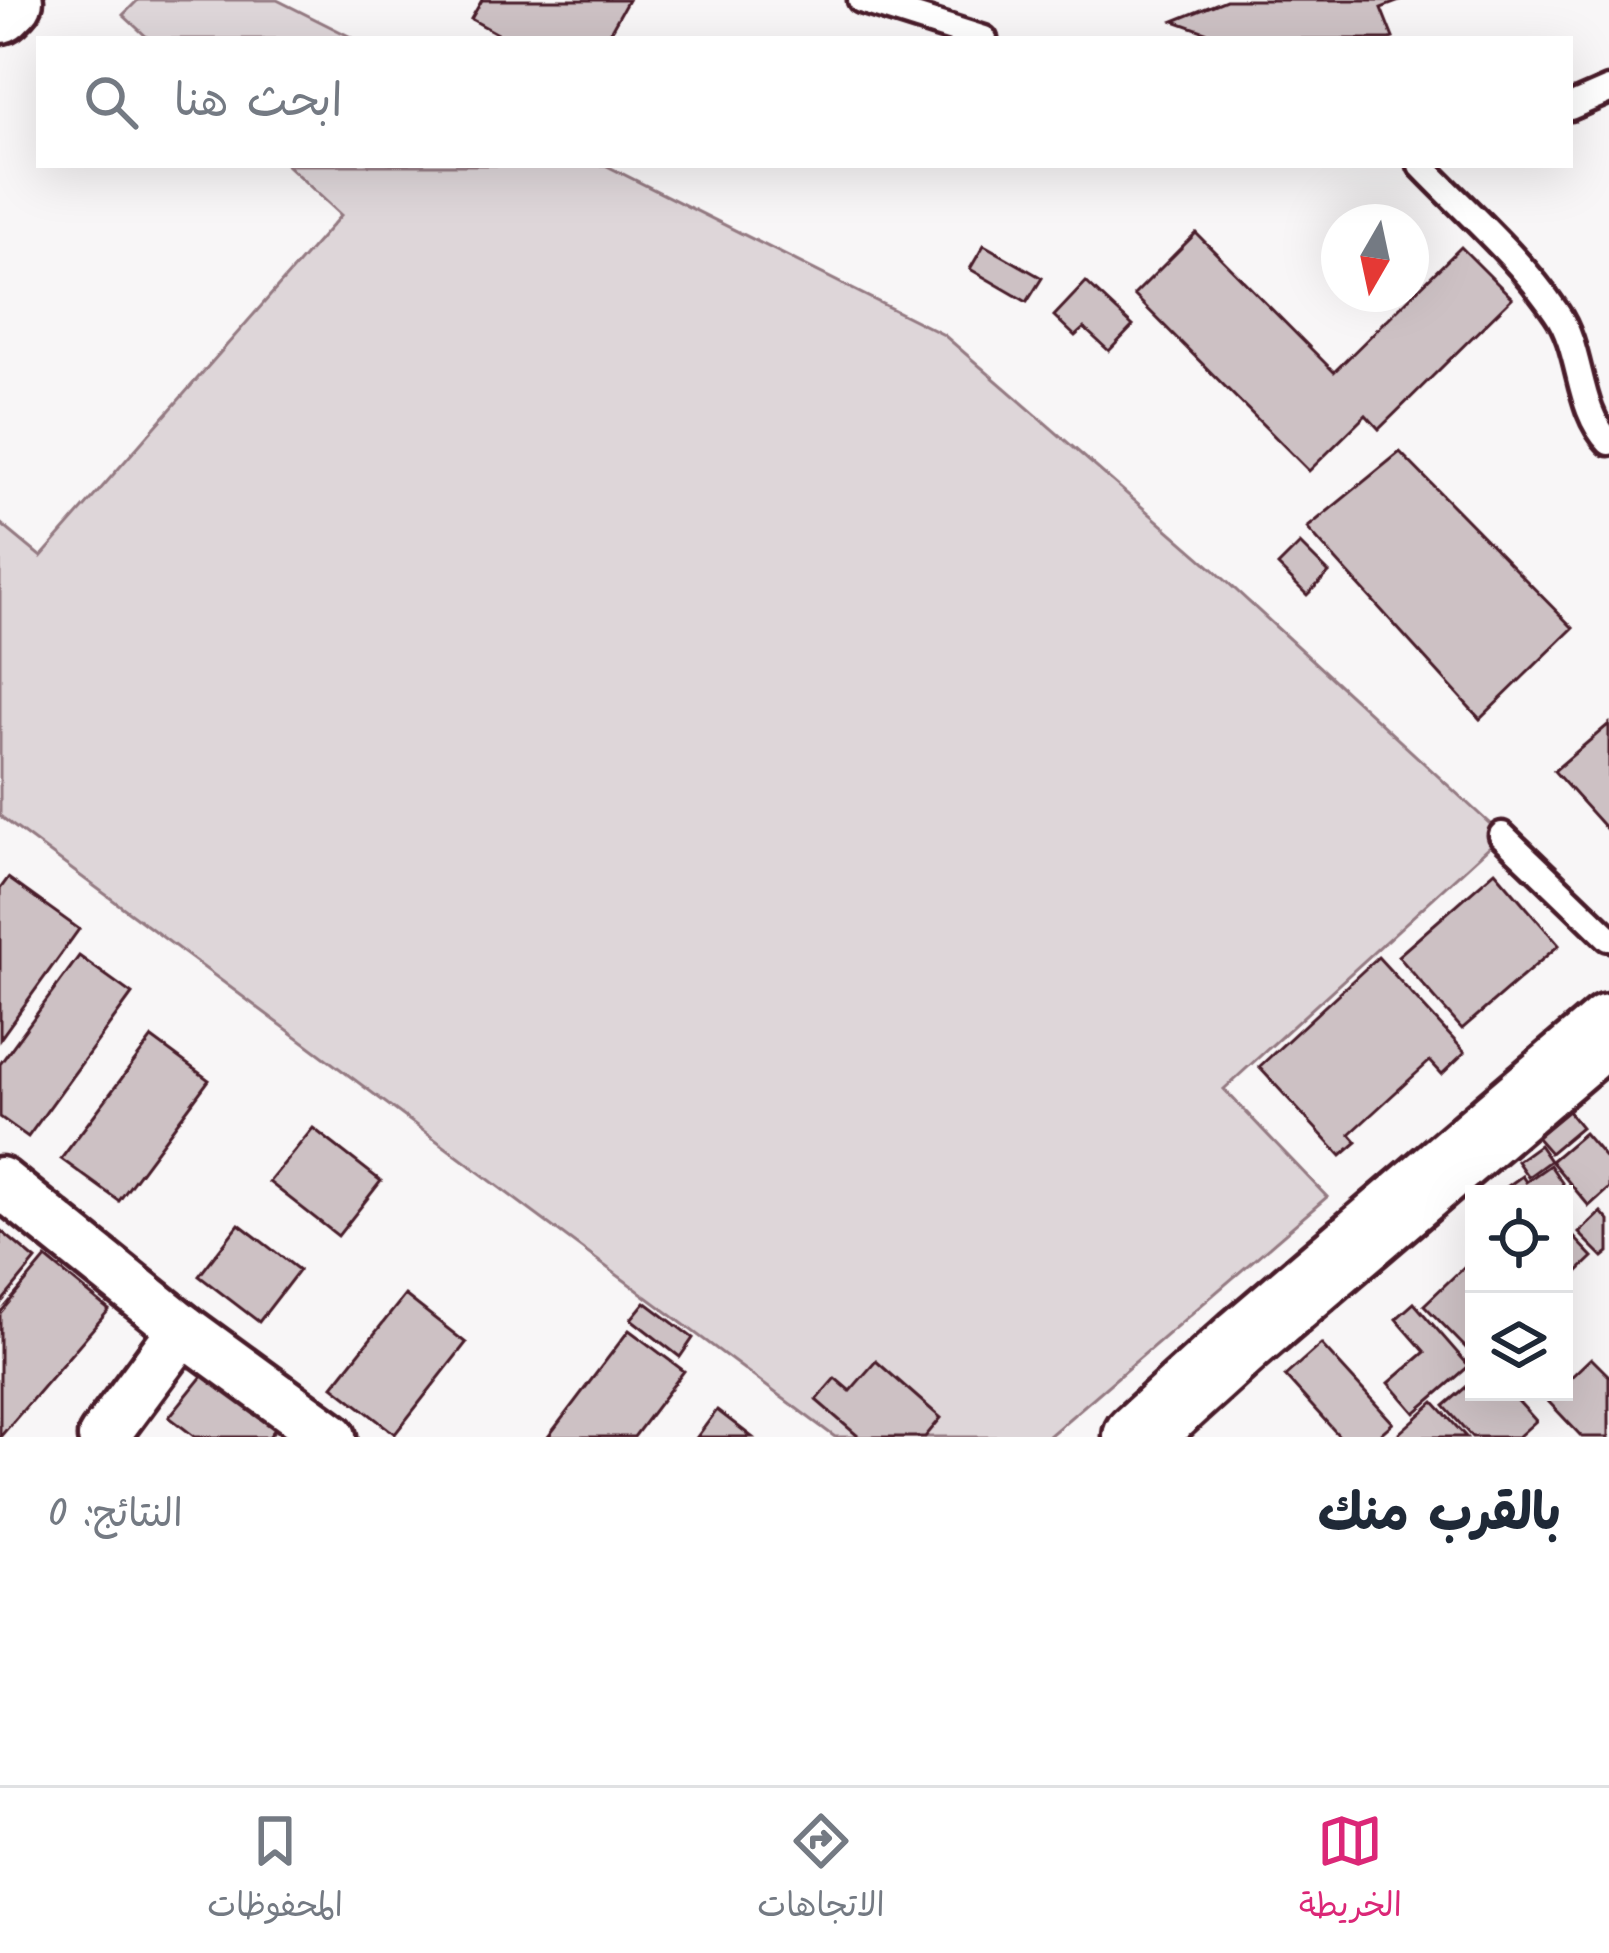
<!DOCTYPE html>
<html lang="ar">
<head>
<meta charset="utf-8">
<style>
  body { margin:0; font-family:Kalam,"Playpen Sans Arabic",sans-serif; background:#f2f2f3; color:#1f2937; direction:rtl }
  .controls { position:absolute; right:36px; bottom:36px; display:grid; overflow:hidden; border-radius:0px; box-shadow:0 12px 48px #0002 }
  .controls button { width:108px; height:108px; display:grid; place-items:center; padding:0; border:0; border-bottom:3px solid #e0e1e3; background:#fff; color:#1f2937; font:60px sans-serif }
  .compass { position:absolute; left:1321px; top:204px; width:108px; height:108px; border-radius:50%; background:#fff; box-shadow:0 12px 48px #0002; rotate:189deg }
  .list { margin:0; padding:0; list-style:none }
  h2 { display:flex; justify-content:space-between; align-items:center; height:156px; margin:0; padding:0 48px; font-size:51px }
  h2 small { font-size:39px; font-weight:400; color:#747a83 }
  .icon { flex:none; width:66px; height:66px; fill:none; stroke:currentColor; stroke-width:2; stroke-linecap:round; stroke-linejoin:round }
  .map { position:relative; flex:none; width:1609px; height:1437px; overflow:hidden; direction:ltr }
  .search { position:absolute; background:#fff; box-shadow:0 12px 48px #0002; left:36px; right:36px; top:36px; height:132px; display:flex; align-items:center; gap:30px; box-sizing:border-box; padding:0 42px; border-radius:0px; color:#747a83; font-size:45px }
  .sheet { height:348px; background:#fff }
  nav { display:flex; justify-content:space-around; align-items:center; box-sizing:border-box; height:168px; border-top:3px solid #e0e1e3; background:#fff; font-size:33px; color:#747a83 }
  nav a { display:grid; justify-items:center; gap:6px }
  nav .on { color:#db2777 }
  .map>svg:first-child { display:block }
  .green { fill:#ded6d9; stroke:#947a82; stroke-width:3 }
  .building { fill:#cdc1c4; stroke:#4a1f2b; stroke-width:3 }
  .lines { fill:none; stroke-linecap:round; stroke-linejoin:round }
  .lane-casing { stroke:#4a1f2b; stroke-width:33 }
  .street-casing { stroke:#4a1f2b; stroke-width:57 }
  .secondary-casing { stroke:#4a1f2b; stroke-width:75 }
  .highway-casing { stroke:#4a1f2b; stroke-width:75 }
  .lane { stroke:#fff; stroke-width:24 }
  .street { stroke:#fff; stroke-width:48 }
  .secondary { stroke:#fff; stroke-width:66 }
  .highway { stroke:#fff; stroke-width:66 }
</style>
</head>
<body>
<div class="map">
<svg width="1609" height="1437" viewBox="0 0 1609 1437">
  <rect width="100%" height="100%" fill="#f8f6f7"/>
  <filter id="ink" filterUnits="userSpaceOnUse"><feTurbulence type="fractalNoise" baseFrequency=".00833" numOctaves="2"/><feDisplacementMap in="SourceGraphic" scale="24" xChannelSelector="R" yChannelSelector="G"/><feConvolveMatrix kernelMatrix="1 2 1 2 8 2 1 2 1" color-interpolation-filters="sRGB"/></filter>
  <g filter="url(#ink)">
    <g class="green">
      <path d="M138,0H277L355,39H149L123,15Z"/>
      <path d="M287,165H605L944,335L1211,567L1502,835L1224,1089L1327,1197L1048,1437H835L0,816V523L41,557L341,215Z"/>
    </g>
    <g class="building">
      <path d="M482,0H628L606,39H507L471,19Z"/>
      <path d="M1226,0H1402L1381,8L1393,38L1390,39H1225L1174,21Z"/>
      <path d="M1196,233L1334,372L1461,247L1512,298L1379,429L1366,415L1309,471L1134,295Z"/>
      <path d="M984,245L1042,278L1027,302L970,269Z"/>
      <path d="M1086,282L1133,326L1109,351L1084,328L1075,336L1054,316Z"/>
      <path d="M1400,452L1573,628L1480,719L1307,528Z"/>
      <path d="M1300,544L1329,573L1307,595L1278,566Z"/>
      <path d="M1609,724V832L1554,771Z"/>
      <path d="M1495,871L1559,945L1462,1029L1398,956Z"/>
      <path d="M8,878L79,929L0,1039V889Z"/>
      <path d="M79,956L132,994L28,1137L0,1117V1064Z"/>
      <path d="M1378,957L1465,1052L1442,1074L1430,1061L1350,1134L1357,1142L1341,1156L1259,1067Z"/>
      <path d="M152,1038L209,1080L119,1201L61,1159Z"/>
      <path d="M1568,1111L1581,1127L1550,1153L1536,1137Z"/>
      <path d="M313,1128L381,1181L338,1236L269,1182Z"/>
      <path d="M1584,1133L1609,1162V1188L1589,1206L1551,1161Z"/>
      <path d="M1539,1145L1550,1161L1528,1177L1517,1161Z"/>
      <path d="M1550,1165L1567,1190L1561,1194H1497L1522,1176L1526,1182Z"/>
      <path d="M1601,1212L1609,1221V1252L1603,1257L1579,1233Z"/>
      <path d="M239,1224L299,1270L259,1322L199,1276Z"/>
      <path d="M0,1230L36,1260L0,1304Z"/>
      <path d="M1569,1232L1593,1257L1571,1278L1564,1270V1237Z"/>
      <path d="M46,1258L109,1310L0,1437V1313Z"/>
      <path d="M1470,1261L1474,1265V1341L1466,1348L1424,1305Z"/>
      <path d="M405,1295L466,1343L395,1434L333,1386Z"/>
      <path d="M645,1302L693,1338L680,1357L631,1319Z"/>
      <path d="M1414,1303L1469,1366L1415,1413L1389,1383L1425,1352L1396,1319Z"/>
      <path d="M629,1330L684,1371L634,1437H548Z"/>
      <path d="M1321,1344L1393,1423L1377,1437H1340L1285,1376Z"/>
      <path d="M1591,1358L1609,1376V1437H1582L1547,1400L1555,1392H1564V1384Z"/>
      <path d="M876,1361L941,1418L925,1437H859L816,1400L835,1378L850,1391Z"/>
      <path d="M211,1365L282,1420L269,1437H195L169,1417Z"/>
      <path d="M1474,1380V1392H1510L1536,1421L1518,1437H1472L1444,1406Z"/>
      <path d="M1434,1402L1466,1437H1397L1396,1436Z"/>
      <path d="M717,1410L752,1437H697Z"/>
    </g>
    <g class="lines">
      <g class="lane-casing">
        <g id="lane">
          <path d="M861,0L984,39"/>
          <path d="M1570,107L1609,90"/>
          <path d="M1421,165C1466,212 1519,257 1556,312C1583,350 1576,408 1609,442"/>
          <path d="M1502,835L1609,938"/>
        </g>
      </g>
      <g class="street-casing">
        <g id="street">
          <path d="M0,1182L183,1329L331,1437"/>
          <path d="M103,1437L183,1329"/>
        </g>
      </g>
      <g class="secondary-casing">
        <path id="secondary" d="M1137,1437L1244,1340L1609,1028"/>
      </g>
      <g class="highway-casing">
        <path id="highway" d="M0,9L9,0"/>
      </g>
      <use href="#lane" class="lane"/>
      <use href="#street" class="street"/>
      <use href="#secondary" class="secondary"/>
      <use href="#highway" class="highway"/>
    </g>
  </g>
</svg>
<div class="controls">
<button><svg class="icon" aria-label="locate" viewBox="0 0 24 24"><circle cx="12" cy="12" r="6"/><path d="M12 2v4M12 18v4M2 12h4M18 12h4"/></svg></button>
<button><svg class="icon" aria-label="layers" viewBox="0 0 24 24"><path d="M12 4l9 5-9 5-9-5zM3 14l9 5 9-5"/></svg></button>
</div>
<svg class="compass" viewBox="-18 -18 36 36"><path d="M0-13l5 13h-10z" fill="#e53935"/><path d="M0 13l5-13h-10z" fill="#747a83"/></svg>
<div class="search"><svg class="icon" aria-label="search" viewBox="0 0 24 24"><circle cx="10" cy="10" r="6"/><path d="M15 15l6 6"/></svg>ابحث هنا</div>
</div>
<section class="sheet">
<h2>بالقرب منك<small>النتائج: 0</small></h2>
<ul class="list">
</ul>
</section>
<nav>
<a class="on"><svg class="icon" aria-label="map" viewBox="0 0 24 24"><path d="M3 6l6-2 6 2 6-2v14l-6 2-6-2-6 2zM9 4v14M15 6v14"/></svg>الخريطة</a>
<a><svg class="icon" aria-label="directions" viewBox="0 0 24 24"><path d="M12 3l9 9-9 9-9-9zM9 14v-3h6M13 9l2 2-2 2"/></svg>الاتجاهات</a>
<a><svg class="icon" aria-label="saved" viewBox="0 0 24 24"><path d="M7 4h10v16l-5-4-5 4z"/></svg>المحفوظات</a>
</nav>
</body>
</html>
